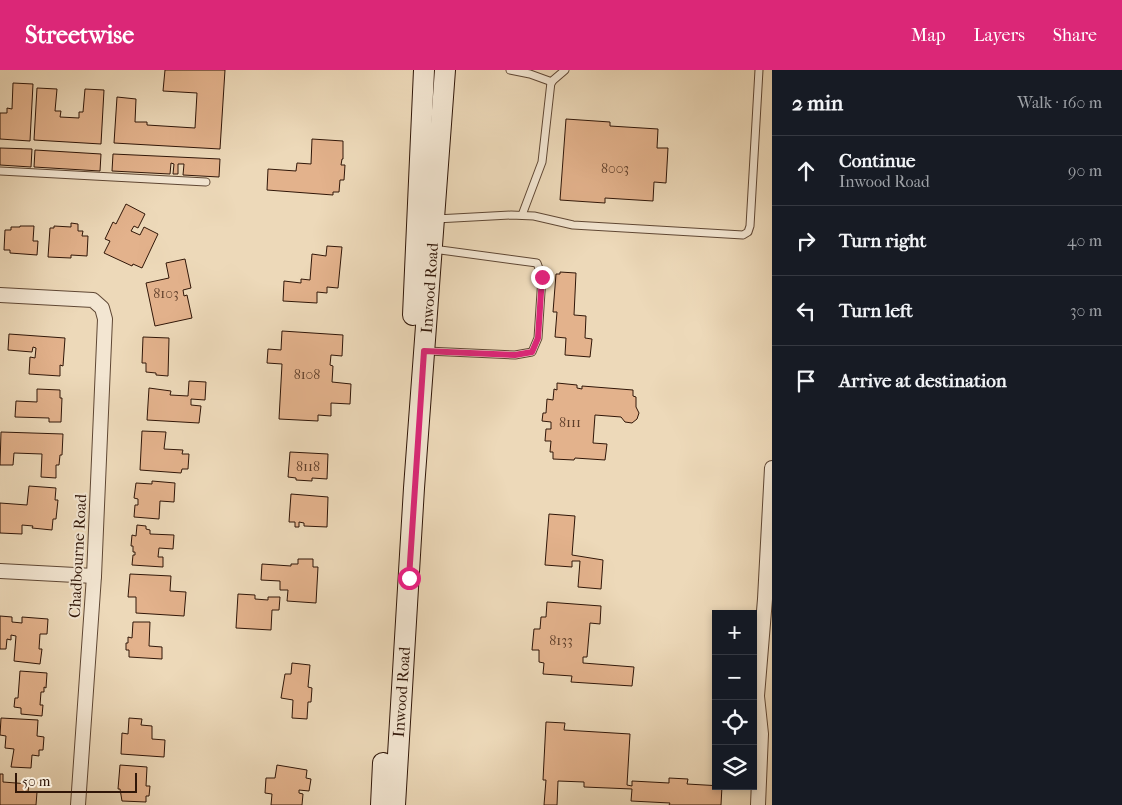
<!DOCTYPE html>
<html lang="en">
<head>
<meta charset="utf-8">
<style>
  body { margin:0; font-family:"IM FELL French Canon",serif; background:#20242c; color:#f1f3f6 }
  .controls { position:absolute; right:15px; bottom:15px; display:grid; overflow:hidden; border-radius:0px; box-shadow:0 2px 8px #0003 }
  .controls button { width:45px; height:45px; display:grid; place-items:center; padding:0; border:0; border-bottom:1px solid #363941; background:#171b24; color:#f1f3f6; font:25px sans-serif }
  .scale { position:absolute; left:15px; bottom:12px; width:122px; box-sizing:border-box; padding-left:5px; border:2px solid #301608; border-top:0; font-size:14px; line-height:18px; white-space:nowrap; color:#301608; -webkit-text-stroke:4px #f3e6d2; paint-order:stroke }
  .stop { position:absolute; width:15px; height:15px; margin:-11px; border:4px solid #db2777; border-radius:50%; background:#fff }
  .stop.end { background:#db2777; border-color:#fff; box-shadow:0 1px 5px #0008 }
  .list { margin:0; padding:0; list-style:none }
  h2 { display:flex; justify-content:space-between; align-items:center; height:65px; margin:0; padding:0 20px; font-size:21px }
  h2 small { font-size:16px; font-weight:400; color:#9ea1a6 }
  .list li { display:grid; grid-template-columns:32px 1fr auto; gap:15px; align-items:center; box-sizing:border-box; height:70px; padding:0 20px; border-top:1px solid #363941 }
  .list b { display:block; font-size:19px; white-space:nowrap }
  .list p { margin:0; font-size:16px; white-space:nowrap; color:#9ea1a6 }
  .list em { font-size:16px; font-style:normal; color:#9ea1a6 }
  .icon { flex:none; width:28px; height:28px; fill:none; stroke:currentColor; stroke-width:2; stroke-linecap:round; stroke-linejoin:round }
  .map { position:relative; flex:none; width:772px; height:735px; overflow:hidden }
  header { display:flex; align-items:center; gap:30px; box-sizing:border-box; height:70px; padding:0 25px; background:#db2777; color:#fff }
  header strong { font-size:24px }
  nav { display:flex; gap:28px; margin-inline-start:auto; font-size:18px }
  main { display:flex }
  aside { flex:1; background:#171b24 }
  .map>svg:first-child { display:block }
  .building { fill:#e3b28c; stroke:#301608 }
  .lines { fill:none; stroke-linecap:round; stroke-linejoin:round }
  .service-casing { stroke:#5f4734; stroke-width:9 }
  .minor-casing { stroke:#5f4734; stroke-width:16 }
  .secondary-casing { stroke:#301608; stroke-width:22 }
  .service { stroke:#f3e6d2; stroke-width:7 }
  .minor { stroke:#f3e6d2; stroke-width:14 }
  .secondary { stroke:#f3e6d2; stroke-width:20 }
  .route { stroke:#db2777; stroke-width:6 }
  .labels { text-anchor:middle; stroke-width:4; stroke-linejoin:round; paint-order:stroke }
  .number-label { font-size:14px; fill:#5d3d29 }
  .street-label { font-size:16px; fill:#301608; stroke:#f3e6d2 }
</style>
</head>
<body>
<header>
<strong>Streetwise</strong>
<nav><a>Map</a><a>Layers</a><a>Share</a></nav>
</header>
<main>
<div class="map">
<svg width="772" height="735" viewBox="0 0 772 735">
  <rect width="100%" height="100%" fill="#edd9b9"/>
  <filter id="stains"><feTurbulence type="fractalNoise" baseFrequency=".004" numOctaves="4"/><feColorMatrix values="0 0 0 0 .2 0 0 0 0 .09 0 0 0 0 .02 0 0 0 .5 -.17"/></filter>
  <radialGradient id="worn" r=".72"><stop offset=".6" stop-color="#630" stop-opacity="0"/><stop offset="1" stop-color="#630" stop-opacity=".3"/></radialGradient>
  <g class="building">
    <path d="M165,0H225L220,79L114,73L117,27L136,29L135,52H147V55L195,58L197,23L163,21Z"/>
    <path d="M13,13L33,14L30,71L0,69V43H7V38L12,39Z"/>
    <path d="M37,18L57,19L55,41H61L60,47L79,48V42H83L85,19L104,20L101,74L34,70Z"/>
    <path d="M566,49L610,52V56L658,59L657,78H668L666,113L654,112L653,131L605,128V133L560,130Z"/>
    <path d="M312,69L343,71V89H342L341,95H345L344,110H340L339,122H333V125L267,120L268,99L296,101L297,93L311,94Z"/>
    <path d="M0,78L32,79L31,97L0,95Z"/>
    <path d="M35,80L101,84L100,101L34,97Z"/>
    <path d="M113,84L220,89L219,107L183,105L184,94H178V104H173L174,94L171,93L170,104L112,101Z"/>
    <path d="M126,134L145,144L138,158L134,156L131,161L140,165L144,157L158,164L142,198L133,194L132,196L104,183L110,171L105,169L113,152L116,154Z"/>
    <path d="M71,153L78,154V161H83L82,166H88L87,186L71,185V188L48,187L50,158H54V156L71,157Z"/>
    <path d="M20,156H34L33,171H38L37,185L10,183V180H4L5,160H11V157H20Z"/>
    <path d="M327,176L342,177L338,218L327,217V223L317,222V233L283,231L284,211L301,213V209L310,210L312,184L326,186Z"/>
    <path d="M185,189L191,218L183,220L184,226L187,225L192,248L155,256L146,213L169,208L166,193Z"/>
    <path d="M560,202L576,203L574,245L586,246L585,268L592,269L590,287L565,285L566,268L555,267L557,242H553L556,204H560Z"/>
    <path d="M282,261L343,265L342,286L331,285L330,295L333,296L332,312L351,314L350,334L331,333V346L318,345V351L279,349L282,294L267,293L268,279L281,280Z"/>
    <path d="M9,264L65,268L63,296L60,295V306L29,304L30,287L35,288L36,278L33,277L32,282L8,280Z"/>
    <path d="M143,267L169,268L168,306L156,305V303L146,302V293H142Z"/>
    <path d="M189,311L206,312L205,330L191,329V335L201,336L199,353L147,350L149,318L171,321L170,325L188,326Z"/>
    <path d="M557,313L577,315V318L582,319V316L633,320V326L636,327V337L639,343L637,349L632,353L625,352L621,347L595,345L593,373L607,374L605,390L575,388L574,390L553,389V382H550L551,371H545L546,359H551V352L542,351L543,343H546L547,329L553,330L554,319L557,320Z"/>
    <path d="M37,319L60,320V328H62L61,352H49V348L15,347L16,331L37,332Z"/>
    <path d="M142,361L166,362L164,379L183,380L182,384H189L188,399H182L181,403L140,400Z"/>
    <path d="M1,362L63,364L62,385H60L59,395H56V408L41,407L42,384L14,383L13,395H0Z"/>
    <path d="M290,382L328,384L327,409L312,408V411L296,410V408L288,407Z"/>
    <path d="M152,411L175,413L174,432L160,431L159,449L134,447L135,435H138V429L134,428L136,413L152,414Z"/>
    <path d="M29,416L56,418L55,430H58L56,449H53L52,460L32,458L33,456L22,455V464L0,463V433L27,435Z"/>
    <path d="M291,424L328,427L327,457L304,456V453L299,452V457H295V452H289Z"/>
    <path d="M549,444L575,446L572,485L603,490L601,519L578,517L580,491H572V497L545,495Z"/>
    <path d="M137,455L146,456V459L150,460V464L174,465L173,479L159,478L158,487H163V497L132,495L133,485H135V482H133V476H131L132,465L136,466Z"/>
    <path d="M298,489H313V497H318L316,533L287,531L288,520H280V511L261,510L262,494L291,496V494H298Z"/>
    <path d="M130,504L171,506L170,521L186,522L184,546L136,543V527H128Z"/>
    <path d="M238,524L255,525V529L268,530V527H280L279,540H272L271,560L236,558Z"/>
    <path d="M547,532L601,536L600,554L590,553L587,587H583V593L634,597L632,616L571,612L572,606L543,604L544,593L539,592V580H532L534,559H540L541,547H546Z"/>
    <path d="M0,546L12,547V552L22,553V547L48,549L47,564H40L39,579H42L40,594L14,591L16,566L11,565V570L7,569L6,579H0Z"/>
    <path d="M133,552H150L149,576L162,577V589L129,587V580H126V573H128V567L132,568Z"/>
    <path d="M292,593L310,595L308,617L312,618L311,632H308L307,649L292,648L293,630L281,628L285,604H291Z"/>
    <path d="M20,601L47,603L46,618L44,617V622H41L40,635H43L42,646L21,644V638L14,637L15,628H18Z"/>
    <path d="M1,648L38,650L37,666L44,667L43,680H39V686L32,685L31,698L11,697L14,679L5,678L6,666L0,665Z"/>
    <path d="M129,648L142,649L141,655L152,656V669L165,670L164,687L121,684L122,663L128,664Z"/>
    <path d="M546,652L565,653L564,660L630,664L627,715L632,716V711L669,713V708L688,709L687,714L722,716L721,735H669L670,733L631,731L632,719L584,717V712L558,711L557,735H544L546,710H543Z"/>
    <path d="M120,695L147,697L146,716H150L149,726H146V732L122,731L120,719H118Z"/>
    <path d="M277,695L307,700L306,708L311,709L309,721L299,720V723L303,724L302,735H271L272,724L265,723L266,708H275Z"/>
    <path d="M0,704H3V712L29,714L28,722H37L36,735H0Z"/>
  </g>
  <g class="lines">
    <g class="service-casing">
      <g id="service">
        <path d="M510,0L530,4L552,12"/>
        <path d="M0,101L206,112"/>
        <path d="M522,145L542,92L551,12L565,0"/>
        <path d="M436,149L511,145L534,146L573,155L743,165L748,162L750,156L759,0"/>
        <path d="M427,281L515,285L532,282L538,268L542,207L537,193L433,179"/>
      </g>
    </g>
    <g class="minor-casing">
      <g id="minor">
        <path d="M0,225L93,230L102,238L105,249L94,506L78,735"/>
        <path d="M0,501L94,506"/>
        <path d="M758,735L761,664L757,626L765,529L772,398"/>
      </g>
    </g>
    <g class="secondary-casing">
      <g id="secondary">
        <path d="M413,245L424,0"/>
        <path d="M381,735L383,693"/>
        <path d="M395,735L414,418L445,0"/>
      </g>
    </g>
    <use href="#service" class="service"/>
    <use href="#minor" class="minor"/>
    <use href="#secondary" class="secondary"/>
  </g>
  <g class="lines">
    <path class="route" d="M409,508L424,281L515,285L532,282L538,268L542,207"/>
  </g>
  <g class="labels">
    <g class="number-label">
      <text x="615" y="103">8003</text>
      <text x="166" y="228">8103</text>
      <text x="307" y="309">8108</text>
      <text x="570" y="357">8111</text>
      <text x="308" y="401">8118</text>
      <text x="561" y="575">8133</text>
    </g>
    <g class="street-label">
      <text transform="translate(429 218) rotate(-86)" y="6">Inwood Road</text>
      <text transform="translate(77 486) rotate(-87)" y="6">Chadbourne Road</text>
      <text transform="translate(401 622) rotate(-86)" y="6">Inwood Road</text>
    </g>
  </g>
  <rect width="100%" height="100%" filter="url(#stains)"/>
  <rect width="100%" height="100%" fill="url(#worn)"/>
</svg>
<div class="controls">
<button>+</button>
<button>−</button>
<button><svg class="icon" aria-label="locate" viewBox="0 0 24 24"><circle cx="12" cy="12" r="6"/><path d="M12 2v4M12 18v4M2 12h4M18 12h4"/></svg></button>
<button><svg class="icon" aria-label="layers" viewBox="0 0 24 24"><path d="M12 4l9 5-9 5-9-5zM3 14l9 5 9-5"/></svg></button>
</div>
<div class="scale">50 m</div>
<div class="stop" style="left:409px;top:508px"></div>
<div class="stop end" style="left:542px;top:207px"></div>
</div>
<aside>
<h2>2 min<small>Walk · 160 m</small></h2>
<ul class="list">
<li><svg class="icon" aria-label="ahead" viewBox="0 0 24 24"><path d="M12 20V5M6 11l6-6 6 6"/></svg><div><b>Continue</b><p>Inwood Road</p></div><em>90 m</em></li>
<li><svg class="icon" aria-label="right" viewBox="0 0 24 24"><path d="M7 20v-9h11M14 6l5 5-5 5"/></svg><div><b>Turn right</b></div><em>40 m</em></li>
<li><svg class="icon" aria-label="left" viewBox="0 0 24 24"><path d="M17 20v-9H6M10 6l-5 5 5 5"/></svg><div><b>Turn left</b></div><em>30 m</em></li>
<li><svg class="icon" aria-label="arrive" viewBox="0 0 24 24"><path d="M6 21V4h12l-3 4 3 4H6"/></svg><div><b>Arrive at destination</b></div></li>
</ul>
</aside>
</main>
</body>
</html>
